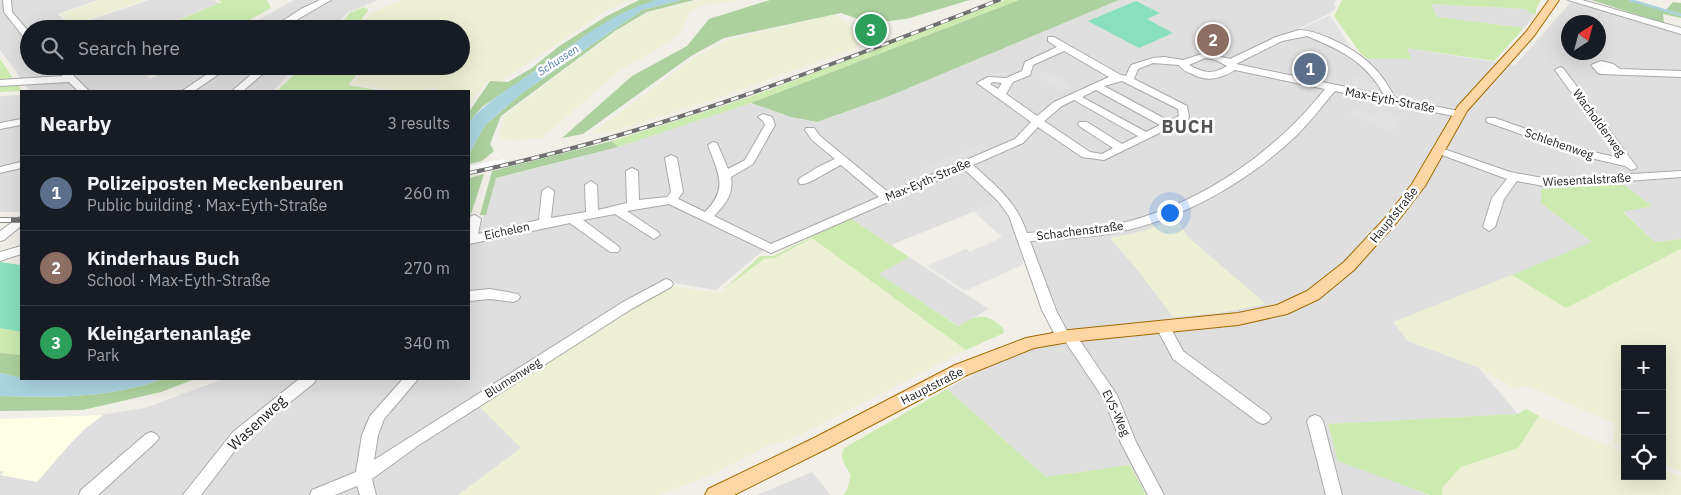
<!DOCTYPE html>
<html lang="en">
<head>
<meta charset="utf-8">
<style>
  body { margin:0; font-family:"IBM Plex Sans",sans-serif; background:#20242c; color:#f1f3f6 }
  .controls { position:absolute; right:15px; bottom:15px; display:grid; overflow:hidden; border-radius:0px; box-shadow:0 5px 20px #0002 }
  .controls button { width:45px; height:45px; display:grid; place-items:center; padding:0; border:0; border-bottom:1px solid #363941; background:#171b24; color:#f1f3f6; font:25px sans-serif }
  .compass { position:absolute; left:1561px; top:15px; width:45px; height:45px; border-radius:50%; background:#171b24; box-shadow:0 5px 20px #0002; rotate:36deg }
  .you { position:absolute; left:1169px; top:212px; width:18px; height:18px; margin:-12px; border:4px solid #fff; border-radius:50%; background:#1a73e8; box-shadow:0 0 0 8px #1a73e833 }
  .badge { display:grid; place-items:center; width:32px; height:32px; border-radius:50%; background:#d40000; color:#fff; font-size:16px; font-weight:700 }
  .pin { position:absolute; translate:-50% -50%; border:2px solid #fff; box-shadow:0 1px 5px #0006 }
  .list { margin:0; padding:0; list-style:none }
  h2 { display:flex; justify-content:space-between; align-items:center; height:65px; margin:0; padding:0 20px; font-size:21px }
  h2 small { font-size:16px; font-weight:400; color:#9ea1a6 }
  .list li { display:grid; grid-template-columns:32px 1fr auto; gap:15px; align-items:center; box-sizing:border-box; height:75px; padding:0 20px; border-top:1px solid #363941 }
  .list b { display:block; font-size:19px; white-space:nowrap }
  .list p { margin:0; font-size:16px; white-space:nowrap; color:#9ea1a6 }
  .list em { font-size:16px; font-style:normal; color:#9ea1a6 }
  .icon { flex:none; width:28px; height:28px; fill:none; stroke:currentColor; stroke-width:2; stroke-linecap:round; stroke-linejoin:round }
  .map { position:relative; flex:none; width:1681px; height:495px; overflow:hidden }
  .search { position:absolute; background:#171b24; box-shadow:0 5px 20px #0002; left:20px; top:20px; width:450px; height:55px; display:flex; align-items:center; gap:12px; box-sizing:border-box; padding:0 18px; border-radius:28px; color:#9ea1a6; font-size:19px }
  .panel { position:absolute; background:#171b24; box-shadow:0 5px 20px #0002; left:20px; top:90px; width:450px; height:290px; border-radius:0px }
  .map>svg:first-child { display:block }
  .residential { fill:#e0dfdf; fill-rule:evenodd }
  .education { fill:#ffffe5 }
  .farmland { fill:#eef0d5 }
  .grass { fill:#cdebb0 }
  .forest { fill:#add19e }
  .pitch { fill:#88e0be }
  .parking { fill:#e2e2e2 }
  .water { fill:#aad3df }
  .pier { fill:#fff }
  .lines { fill:none; stroke-linecap:round; stroke-linejoin:round }
  .stream { stroke:#aad3df; stroke-width:2.5 }
  .minor-casing { stroke:#a9a9a9; stroke-width:2 }
  .major-casing { stroke:#a06b00; stroke-width:2 }
  .minor { fill:#fff; fill-rule:evenodd }
  .major { fill:#fcd6a4; fill-rule:evenodd }
  .rail-far1-casing { stroke:#707070; stroke-width:4 }
  .rail-casing { stroke:#707070; stroke-width:5.5 }
  .rail-far1 { stroke:#fff; stroke-width:2.5; stroke-dasharray:8; stroke-linecap:butt }
  .rail { stroke:#fff; stroke-width:4; stroke-dasharray:11; stroke-linecap:butt }
  .labels { text-anchor:middle; stroke-width:5; stroke-linejoin:round; paint-order:stroke }
  .far-water-label { font-size:11px; font-style:italic; fill:#4a7aab; stroke:#fff }
  .street-label { font-size:12px; fill:#222; stroke:#fff }
  .near-street-label { font-size:15px; fill:#222; stroke:#fff }
  .district-label { font-size:18px; font-weight:bold; letter-spacing:1px; fill:#555; stroke:#fff }
</style>
</head>
<body>
<div class="map">
<svg width="1681" height="495" viewBox="0 0 1681 495">
  <rect width="100%" height="100%" fill="#f2efe9"/>
  <g class="residential">
    <path d="M0,0H97L58,14L70,27L149,0H214L219,3L153,29H29V66H137L150,79L173,66H296L273,91H30L0,50Z"/>
    <path d="M294,0H378L347,13L332,29H241Z"/>
    <path d="M1119,0H1336L1334,3L1336,8L1332,12L1296,30L1368,59H1410L1406,48L1515,65L1571,2L1681,35V239L1655,242L1623,211L1652,206L1541,203L1592,242L1408,341L1478,367L1518,414L1328,424L1338,461L1383,476L1428,495H1146L1130,465L1046,477L947,389L1065,324L1001,199L993,204L891,245L842,213L780,242L770,245L716,290L668,282L478,405L521,448L458,495H0V421H60L145,408L223,379H469V243L477,240L495,179L618,147L751,103L791,117L817,122L887,97ZM1568,22H1598V52H1568Z"/>
    <path d="M1431,4L1527,9L1529,12L1536,14L1524,28L1437,17Z"/>
    <path d="M21,95V212H0V96Z"/>
    <path d="M909,257L989,309L959,326L878,274Z"/>
    <path d="M812,472L831,495H757Z"/>
  </g>
  <path class="education" d="M103,415L86,428L70,444L37,482L0,475L4,472L0,471V419Z"/>
  <g class="farmland">
    <path d="M100,0H145L72,25L61,14Z"/>
    <path d="M402,0H631L604,12L502,81H487L469,105V91H440L434,87L419,91H399L352,84L368,66H461V29H375L363,22L371,13Z"/>
    <path d="M701,0H739L700,6L689,13L682,31L671,41L619,71L542,138L513,140L499,138L504,116L618,30L650,12Z"/>
    <path d="M836,14L869,43L715,99L614,131L592,133L695,57L727,40Z"/>
    <path d="M1177,219L1187,236L1266,304L1219,313L1173,317L1140,273L1110,238L1143,231Z"/>
    <path d="M812,237L966,350L792,439L769,445L713,474L659,495H458L521,448L478,405L665,285L720,293L764,259L776,258Z"/>
    <path d="M1681,249V472L1662,464V349H1625V448L1613,443L1616,424L1525,385L1515,389L1478,367L1408,341L1393,322L1512,275L1566,308Z"/>
    <path d="M1539,416L1625,453V476H1662V469L1681,476V495H1442V488L1461,467L1518,448Z"/>
  </g>
  <g class="grass">
    <path d="M218,0H267L271,8L233,29H156L222,2Z"/>
    <path d="M1005,0H1019L751,103L618,147L612,141L750,97Z"/>
    <path d="M1342,0H1541L1536,9V14L1528,12L1527,9L1431,4L1437,17L1524,28L1494,61L1407,48L1411,59H1368L1361,54L1334,16Z"/>
    <path d="M364,7L368,10L360,22L371,29H336L350,13Z"/>
    <path d="M0,59L22,91L0,92Z"/>
    <path d="M303,66H364L348,85L383,91H277Z"/>
    <path d="M1621,183L1652,206L1623,212L1655,242L1681,239V249L1566,308L1512,275L1592,242L1541,203V189Z"/>
    <path d="M850,218L909,257L879,274L958,326C977,315 985,311 1003,328L1004,333L966,350L812,238L775,258L764,259L723,290L760,256H773Z"/>
    <path d="M0,328L21,332V355L0,353Z"/>
    <path d="M947,389L1046,477L1130,465L1146,495H843L847,490L851,475C845,465 839,459 844,448Z"/>
    <path d="M1526,409L1539,416L1518,448L1461,467L1442,488V495H1430L1338,461L1328,424L1518,414Z"/>
  </g>
  <g class="forest">
    <path d="M639,0H657L626,12L602,25L482,107L469,122V112L490,81L508,82L532,68L558,47L605,17Z"/>
    <path d="M681,0H694L647,12L615,31L501,116L490,144L494,151L482,161L469,164V154L485,125L522,93L642,10Z"/>
    <path d="M770,0H970L906,19L870,23L841,13L724,38L691,56L583,134L562,138L632,76L687,46L709,19Z"/>
    <path d="M1019,0H1119L887,97L817,122L791,117L751,103Z"/>
    <path d="M1591,0H1633L1666,10L1673,2L1681,3V18L1663,14L1664,23Z"/>
    <path d="M612,141L618,147L496,178L486,215H480L492,171Z"/>
    <path d="M484,174L471,214L469,217V178Z"/>
    <path d="M0,353L21,355V378L0,373Z"/>
    <path d="M162,379H195L161,392L83,410L0,411V396C53,398 113,398 162,379Z"/>
  </g>
  <g class="pitch">
    <path d="M1136,1L1160,13L1147,19L1173,33L1139,48L1088,21Z"/>
    <path d="M0,262L21,265V332L0,328Z"/>
  </g>
  <g class="parking">
    <path d="M1330,15L1352,50L1302,28Z"/>
    <path d="M1043,72H1049L1071,85L1068,89L1057,90L1036,76Z"/>
    <path d="M1355,76L1368,78L1371,82L1376,83L1383,95L1356,89Z"/>
    <path d="M1356,109L1373,115L1378,109L1403,118L1393,132L1350,116Z"/>
    <path d="M982,144L986,147L928,171L924,168Z"/>
    <path d="M995,201L1005,210L1011,220L1023,260L1022,265L965,291L927,266L966,249L970,252L1002,237L973,211Z"/>
  </g>
  <g class="water">
    <path d="M657,0H681L642,10L522,93L485,125L469,154V122C489,99 513,86 538,69C575,43 612,12 657,0Z"/>
    <path d="M0,373L32,380L162,379C113,398 53,398 0,396Z"/>
  </g>
  <path class="pier" d="M505,159L506,167L469,174V166Z"/>
  <g class="lines">
    <path class="stream" d="M1630,0L1681,15"/>
    <g class="minor-casing">
      <g id="minor">
        <path d="M3,0H11L12,12L29,32V41L26,40L4,12Z"/>
        <path d="M320,0H331L281,29H270L301,9Z"/>
        <path d="M1568,0H1582L1681,28V34Z"/>
        <path d="M1299,30C1310,30 1319,34 1329,38C1360,52 1380,68 1395,98L1458,111L1463,114L1458,117L1335,91C1322,106 1311,121 1297,135C1249,181 1183,219 1118,232C1089,238 1060,239 1030,241L1056,310L1067,331L1074,332L1117,395L1136,442L1164,495H1148L1121,443L1105,401L1065,341H1058L1056,337L1042,310L1009,216L998,201L964,169L771,253L669,204L627,211L658,232L660,235L654,239L615,214L583,220L618,246L620,249L618,252H610L570,223L469,244V220L471,216L475,215L481,219L478,234L539,220L542,191L548,187L554,191L551,218L586,212L585,185L591,181L597,185L598,210L627,203L626,171L632,168L638,171L639,200L667,197L671,192L665,158L671,155L677,158L683,192L678,199L705,212C729,188 718,173 708,145L713,142L717,143L728,169L745,160L765,125L763,121L758,117L763,114L772,117L775,125L753,164L731,177C734,194 725,205 714,216L771,244L879,197L841,165C831,169 808,186 800,184L798,181L800,178L818,167L835,159L812,140L805,130L806,128H814L820,136L889,193L1015,139L1031,122L977,83L988,77L1006,78L1022,71L1025,62L1057,47L1048,41V37H1054L1121,75L1126,76L1131,65L1153,58L1164,57L1183,60L1205,53L1230,59L1276,37ZM1307,36C1339,49 1367,62 1384,95L1236,64L1282,41ZM1064,51L1109,77L1054,102L1037,116L1006,94L1013,82L1030,75L1033,65ZM1205,58L1216,60L1227,66C1212,75 1204,73 1189,65ZM1153,63L1179,65C1182,70 1187,72 1192,74C1207,82 1220,79 1235,70L1325,89C1276,151 1206,200 1130,221C1097,230 1061,231 1027,233C1016,201 997,187 973,165L1023,143L1038,127L1082,157L1104,160L1188,119L1189,117L1187,106L1134,79L1138,69ZM1122,81L1178,109L1179,116L1169,121L1104,86ZM993,82L1002,83L998,89L990,84ZM1096,90L1160,125L1146,132L1082,97ZM1074,100L1138,136L1122,144L1087,122H1079L1078,124L1079,126L1113,148L1102,154L1090,152L1044,121L1062,106Z"/>
        <path d="M1601,61L1613,64L1620,69L1681,71V77L1601,74L1598,73L1591,65Z"/>
        <path d="M53,66H64L89,91H78L69,82L0,86V80L63,76Z"/>
        <path d="M219,66H231L194,91H182Z"/>
        <path d="M261,66H272L243,91H232Z"/>
        <path d="M1560,67L1563,68L1633,162L1637,167L1635,169L1631,170L1625,166L1582,156L1487,122L1486,120L1487,118H1495L1589,151L1619,158L1555,70Z"/>
        <path d="M21,119V125L0,129V123Z"/>
        <path d="M1438,147L1510,172L1548,179L1681,171V177L1548,187L1517,181L1504,199L1495,227L1489,231L1483,227L1492,198L1507,179L1434,152L1432,150Z"/>
        <path d="M21,162V168L0,173V167Z"/>
        <path d="M21,216V226L4,240L0,241V231Z"/>
        <path d="M21,246V254L0,261V252Z"/>
        <path d="M666,279L671,281L673,284L671,287L633,308L419,445L372,479L376,495H360L357,486L335,495H310L312,490L356,472L362,435L370,416L403,379H418L384,419L378,435L374,460L623,302Z"/>
        <path d="M490,289L518,294L520,297L518,300L513,302L490,299L469,301V291Z"/>
        <path d="M1163,322L1168,323L1183,351L1268,414L1271,418L1268,422L1263,424L1258,422L1173,359L1156,327L1158,323Z"/>
        <path d="M299,379H316L314,383L243,440L201,495H183L233,432Z"/>
        <path d="M1315,415L1320,417L1323,421L1342,495H1326L1307,421L1310,417Z"/>
        <path d="M151,432L156,434L159,438L156,442L98,495H79L81,490L146,434Z"/>
      </g>
    </g>
    <g class="major-casing">
      <path id="major" d="M1549,0H1559L1534,36L1467,111L1425,186L1397,222L1354,270L1319,299L1287,314L1238,325L1069,342L1034,348L967,375L828,448L734,495H705L708,489L814,438L955,365L1026,338L1069,330L1238,313L1277,305L1307,291L1344,262L1387,216L1412,184L1458,106L1526,32Z"/>
    </g>
    <use href="#minor" class="minor"/>
    <use href="#major" class="major"/>
    <g class="rail-far1-casing">
      <path id="rail-far1" d="M469,173C654,134 823,69 999,0"/>
    </g>
    <g class="rail-casing">
      <path id="rail" d="M0,220H21"/>
    </g>
    <use href="#rail-far1" class="rail-far1"/>
    <use href="#rail" class="rail"/>
  </g>
  <g class="labels">
    <g class="far-water-label">
      <text transform="translate(558 60) rotate(-33)" y="4">Schussen</text>
    </g>
    <g class="street-label">
      <text transform="translate(1390 100) rotate(11)" y="4">Max-Eyth-Straße</text>
      <text transform="translate(1599 123) rotate(54)" y="4">Wacholderweg</text>
      <text transform="translate(1559 144) rotate(19)" y="4">Schlehenweg</text>
      <text transform="translate(928 180) rotate(-23)" y="4">Max-Eyth-Straße</text>
      <text transform="translate(1587 180) rotate(-3)" y="4">Wiesentalstraße</text>
      <text transform="translate(1394 215) rotate(-51)" y="4">Hauptstraße</text>
      <text transform="translate(507 231) rotate(-12)" y="4">Eichelen</text>
      <text transform="translate(1080 231) rotate(-7)" y="4">Schachenstraße</text>
      <text transform="translate(513 378) rotate(-32)" y="4">Blumenweg</text>
      <text transform="translate(932 386) rotate(-27)" y="4">Hauptstraße</text>
      <text transform="translate(1116 413) rotate(65)" y="4">EVS-Weg</text>
    </g>
    <g class="near-street-label">
      <text transform="translate(257 423) rotate(-43)" y="5">Wasenweg</text>
    </g>
    <g class="district-label">
      <text x="1188" y="133">BUCH</text>
    </g>
  </g>
</svg>
<div class="controls">
<button>+</button>
<button>−</button>
<button><svg class="icon" aria-label="locate" viewBox="0 0 24 24"><circle cx="12" cy="12" r="6"/><path d="M12 2v4M12 18v4M2 12h4M18 12h4"/></svg></button>
</div>
<svg class="compass" viewBox="-18 -18 36 36"><path d="M0-13l5 13h-10z" fill="#e53935"/><path d="M0 13l5-13h-10z" fill="#9ea1a6"/></svg>
<div class="you"></div>
<div class="pin badge" style="left:1310px;top:69px;background:#5c6f8a">1</div>
<div class="pin badge" style="left:1213px;top:40px;background:#8d6e63">2</div>
<div class="pin badge" style="left:871px;top:30px;background:#2e9e5b">3</div>
<div class="search"><svg class="icon" aria-label="search" viewBox="0 0 24 24"><circle cx="10" cy="10" r="6"/><path d="M15 15l6 6"/></svg>Search here</div>
<section class="panel">
<h2>Nearby<small>3 results</small></h2>
<ul class="list">
<li><span class="badge" style="background:#5c6f8a">1</span><div><b>Polizeiposten Meckenbeuren</b><p>Public building · Max-Eyth-Straße</p></div><em>260 m</em></li>
<li><span class="badge" style="background:#8d6e63">2</span><div><b>Kinderhaus Buch</b><p>School · Max-Eyth-Straße</p></div><em>270 m</em></li>
<li><span class="badge" style="background:#2e9e5b">3</span><div><b>Kleingartenanlage</b><p>Park</p></div><em>340 m</em></li>
</ul>
</section>
</div>
</body>
</html>
